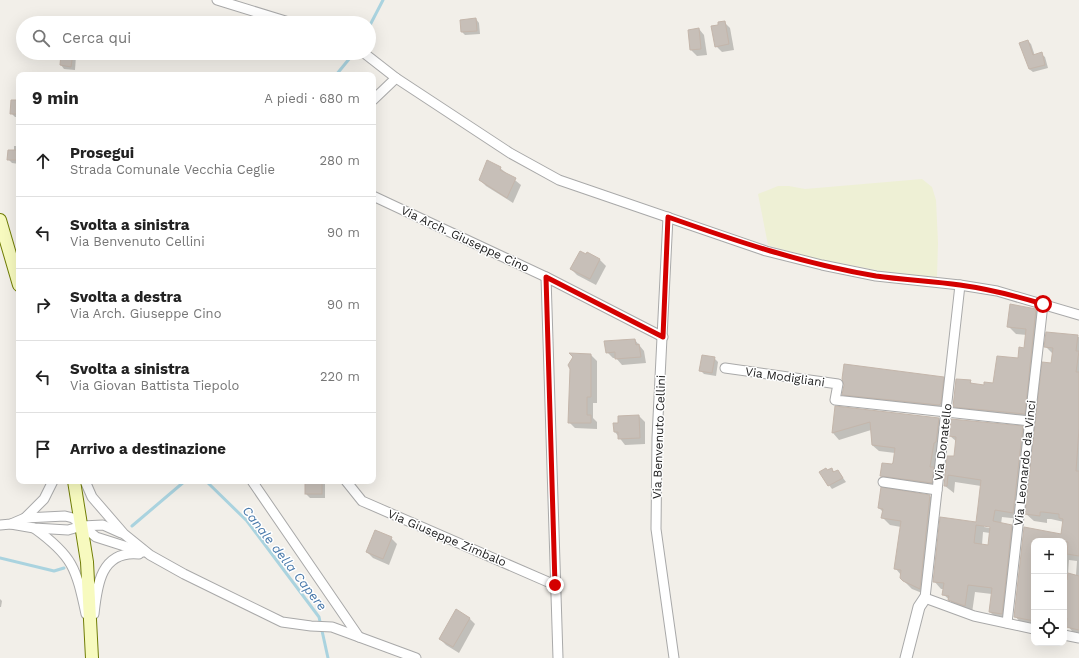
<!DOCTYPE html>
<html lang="it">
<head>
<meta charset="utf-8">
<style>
  body { margin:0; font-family:"Work Sans",sans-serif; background:#f2f2f2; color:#222 }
  .controls { position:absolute; right:12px; bottom:12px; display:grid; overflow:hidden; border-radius:8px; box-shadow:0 4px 16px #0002 }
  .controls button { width:36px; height:36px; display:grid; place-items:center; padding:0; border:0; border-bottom:1px solid #e0e0e0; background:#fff; color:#222; font:20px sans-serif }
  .stop { position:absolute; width:12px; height:12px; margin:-9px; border:3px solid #d40000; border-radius:50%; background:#fff }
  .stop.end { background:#d40000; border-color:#fff; box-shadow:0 1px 4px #0008 }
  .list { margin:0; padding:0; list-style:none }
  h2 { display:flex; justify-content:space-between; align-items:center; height:52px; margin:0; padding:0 16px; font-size:17px }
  h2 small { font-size:13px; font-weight:400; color:#767676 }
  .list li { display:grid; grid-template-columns:26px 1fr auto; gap:12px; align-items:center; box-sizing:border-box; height:72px; padding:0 16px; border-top:1px solid #e0e0e0 }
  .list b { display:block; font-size:15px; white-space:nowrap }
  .list p { margin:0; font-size:13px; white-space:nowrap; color:#767676 }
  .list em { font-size:13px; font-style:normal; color:#767676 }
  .icon { flex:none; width:22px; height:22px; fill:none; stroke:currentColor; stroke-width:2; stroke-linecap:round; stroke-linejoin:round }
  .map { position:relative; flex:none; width:1079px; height:658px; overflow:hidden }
  .search { position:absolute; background:#fff; box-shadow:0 4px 16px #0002; left:16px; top:16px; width:360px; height:44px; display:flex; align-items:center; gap:10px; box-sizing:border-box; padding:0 14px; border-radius:22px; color:#767676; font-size:15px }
  .panel { position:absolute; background:#fff; box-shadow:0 4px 16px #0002; left:16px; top:72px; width:360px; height:412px; border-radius:8px }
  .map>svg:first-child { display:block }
  .farmland { fill:#eef0d5 }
  .shadow { fill:#0003; fill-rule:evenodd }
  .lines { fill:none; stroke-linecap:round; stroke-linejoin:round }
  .stream { stroke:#aad3df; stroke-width:3 }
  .building { fill:#c7bfb8; stroke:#c4b6ab; fill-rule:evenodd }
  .minor-casing { stroke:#a9a9a9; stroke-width:11 }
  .tertiary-casing { stroke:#a9a9a9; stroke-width:13 }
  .secondary-casing { stroke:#707d05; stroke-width:14 }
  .minor { stroke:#fff; stroke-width:9 }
  .tertiary { stroke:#fff; stroke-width:11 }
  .secondary { stroke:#f7fabf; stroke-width:12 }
  .route { stroke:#d40000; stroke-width:5 }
  .labels { text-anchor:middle; stroke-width:3; stroke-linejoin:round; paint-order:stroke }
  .street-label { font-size:12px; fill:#222; stroke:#fff }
  .water-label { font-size:13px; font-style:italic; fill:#4a7aab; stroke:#fff }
</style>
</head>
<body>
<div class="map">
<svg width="1079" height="658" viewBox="0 0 1079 658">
  <rect width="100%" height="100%" fill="#f2efe9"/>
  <path class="farmland" d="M922,179L932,187L936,200L938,243L937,277L897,274L809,257L768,245L758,194L778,186H789L805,189Z"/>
  <g class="shadow">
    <path d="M174,18L187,20L189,23H169V19L174,20Z"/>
    <path d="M476,19L479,23L480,34L465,35L462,32Z"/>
    <path d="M724,22L730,28L734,50L722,52L716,46L719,25Z"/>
    <path d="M23,27V46L21,44Z"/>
    <path d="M699,29L704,35L707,55L697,56L691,50L689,30Z"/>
    <path d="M1028,41L1031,44L1035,56L1041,54L1045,57L1048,68L1033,72L1029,69Z"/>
    <path d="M37,53H51V57Z"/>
    <path d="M62,53H74L76,56L75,70L64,69L61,65Z"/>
    <path d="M18,96H19V117H15L11,113L17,101Z"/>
    <path d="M14,146H19V164L12,163L8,159L14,151Z"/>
    <path d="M500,168L521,185L513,203L486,186L480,180Z"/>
    <path d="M587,253L600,260L606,266L596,285L577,275L571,269Z"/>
    <path d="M1011,305L1036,310L1043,317L1032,421L961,414L954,406L970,381L973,385L985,386L994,384L1019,359L1025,349L1027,335L1016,334L1008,326Z"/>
    <path d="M1047,333L1079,337V635H1075L1068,626H1064V541H1034V626L1022,624L1015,616L1025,528L1062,535L1064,522L1051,519H1047V523L1034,521L1026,514L1052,364L1053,354L1045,346ZM1069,560L1077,561L1076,575L1068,574Z"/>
    <path d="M635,340L644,351L646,363L622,365L616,358H613L607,352Z"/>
    <path d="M591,355L597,361V403H593V418L597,422V429L575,428L569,422Z"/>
    <path d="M714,358L718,362L716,376L704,374L700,370Z"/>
    <path d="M943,378L951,386L948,412L851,402L843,394Z"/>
    <path d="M836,407L939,419L946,426L938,489L888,483L881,476L892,465L895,453L879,451L872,445L871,430L839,440L833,433Z"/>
    <path d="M639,416L645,422V444L625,445L615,432L619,424Z"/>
    <path d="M1023,427L1030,435L1021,519L1002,517L1001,524L1012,526L1019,533L1009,621L997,619L990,612L992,594L975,592L972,613L957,607L943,594L944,589H941L934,581L977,523L981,486L955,482L954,493L945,486L948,457H955L957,442L950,436ZM984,525L995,527V529L984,527ZM983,532L990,533L989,546L982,545Z"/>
    <path d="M831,469L835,472L838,471L846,482L832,489L829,485L828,471Z"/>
    <path d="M306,481H325V498H310L306,494Z"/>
    <path d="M881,488L930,496L938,504L927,595L912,589L901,578V575L896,569L901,527L890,525L882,517L883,512L879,508Z"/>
    <path d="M391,538L397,544L389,565L373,558L367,552Z"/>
    <path d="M0,599L2,601L1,607H0Z"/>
    <path d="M469,618L475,624L459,653L446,645L440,639Z"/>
  </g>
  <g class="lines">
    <g class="stream">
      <path d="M369,27L383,0"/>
      <path d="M336,75L354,53"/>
      <path d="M206,481L247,521L319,617L328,658"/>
      <path d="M132,526L185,481"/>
      <path d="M0,558L54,571L64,568"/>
    </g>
  </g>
  <g class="building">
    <path d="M476,18L477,31L461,32L460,20Z"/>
    <path d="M725,21L729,44L715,47L711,26L718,25V22Z"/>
    <path d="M699,28L701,49L690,50L688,30Z"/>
    <path d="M1028,40L1033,55L1042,52L1045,65L1029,69L1019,43Z"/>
    <path d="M61,53H73L71,67L60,65Z"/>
    <path d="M11,100H19V114H10Z"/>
    <path d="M8,150H19V160H7Z"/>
    <path d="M487,160L501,167L500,170L516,178L507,198L479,180Z"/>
    <path d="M580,251L586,254L587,252L600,259L590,279L570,269Z"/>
    <path d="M1010,304L1036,309L1025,414L953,407L956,379L971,380L970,383L984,385V382L993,383L997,356L1018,358L1019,347L1024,348L1026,329L1007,327Z"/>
    <path d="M1046,332L1078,335L1076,351H1079L1076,372H1079V429L1076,471H1079V556L1067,554L1068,542L1052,540L1034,541V621L1014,617L1024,527L1061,534L1063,519L1059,518V514L1043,512H1040V516L1025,514L1042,362L1051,363L1053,348L1044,347Z"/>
    <path d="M635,339L636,345L639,344L641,357L615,359V352L606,353L604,341Z"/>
    <path d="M569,353L591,354V397H587V415H591V423H568L570,369L568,365L573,357Z"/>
    <path d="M702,355L715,357L712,373L699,371Z"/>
    <path d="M844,364L944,377L941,403L939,405L842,395L844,385L842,379Z"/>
    <path d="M835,406L939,418L936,442L934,443L930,467H934L932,483L880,476L882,463L892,464L893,463L895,448L872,445L870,422L832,433Z"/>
    <path d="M639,415L640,438L618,439V432H614L613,423H618V416Z"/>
    <path d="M951,419L1023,426L1013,513L995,510L993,521L1012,525L1002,614L989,612L992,588L968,585L965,606L948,600L949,596L942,595L944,583L933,582L940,517L976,522L978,506L981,480L948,475L947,486H944L947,456H954L956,437L949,436ZM976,525L990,527L988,545L974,543Z"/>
    <path d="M826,468L827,470L832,468L833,472L838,470L843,478L828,486L819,472Z"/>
    <rect x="305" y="481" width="17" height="13"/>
    <path d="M881,487L930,495L920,589L903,581L900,578L901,570L894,569L901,521L881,518L883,509L878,508Z"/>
    <path d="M375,530L392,537L383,559L366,552Z"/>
    <path d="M1068,573L1079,576V630L1066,627L1067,618L1064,617V580H1067Z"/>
    <path d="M456,609L470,618L453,647L439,639Z"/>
  </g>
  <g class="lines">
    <g class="minor-casing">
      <g id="minor">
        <path d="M217,0L292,23"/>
        <path d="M364,53L396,78L510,153L559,180L766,251L822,265L876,276L960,285L997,291L1079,315"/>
        <path d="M373,100L396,78"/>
        <path d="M373,196L546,277L663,337"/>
        <path d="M668,217L657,438L656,529L674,658"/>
        <path d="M546,277L558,658"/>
        <path d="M960,285L925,598L974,616L1034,629"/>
        <path d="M725,368L838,384L835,400L1030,421"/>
        <path d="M85,481L92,497L124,534L150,555L184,574L282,622L311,626L332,627L416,658"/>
        <path d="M252,481L359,637"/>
        <path d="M346,481L362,501L555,585"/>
        <path d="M883,482L937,490"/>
        <path d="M25,518L44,499L53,481"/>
        <path d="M11,524L34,528L68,530L82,526L103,525L121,533"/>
        <path d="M0,525L11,524L25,518L65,516L73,518L96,537L143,552"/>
        <path d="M34,528C73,556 76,568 86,614"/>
        <path d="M94,614C97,585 101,550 139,554"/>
        <path d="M1007,623L1043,304"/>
        <path d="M1064,635L1079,638"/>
      </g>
    </g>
    <g class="tertiary-casing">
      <path id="tertiary" d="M906,658L919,607L925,598"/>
    </g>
    <g class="secondary-casing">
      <g id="secondary">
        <path d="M0,220L19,285"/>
        <path d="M74,481L87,562L92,658"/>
      </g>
    </g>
    <use href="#minor" class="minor"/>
    <use href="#tertiary" class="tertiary"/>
    <use href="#secondary" class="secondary"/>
  </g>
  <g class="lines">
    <path class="route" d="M555,585L546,277L663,337L668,217C736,241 804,264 876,276C904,280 932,281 960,285C989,289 1016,296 1043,304"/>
  </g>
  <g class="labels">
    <g class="street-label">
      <text transform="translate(465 239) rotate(25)" y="4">Via Arch. Giuseppe Cino</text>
      <text transform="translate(785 377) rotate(8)" y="4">Via Modigliani</text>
      <text transform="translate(659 437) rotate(-88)" y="4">Via Benvenuto Cellini</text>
      <text transform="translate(943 442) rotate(-83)" y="4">Via Donatello</text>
      <text transform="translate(1025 463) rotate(-84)" y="4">Via Leonardo da Vinci</text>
      <text transform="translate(447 538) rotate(23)" y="4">Via Giuseppe Zimbalo</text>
    </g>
    <g class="water-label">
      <text transform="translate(285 558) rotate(52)" y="5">Canale della Capere</text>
    </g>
  </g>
</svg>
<div class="controls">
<button>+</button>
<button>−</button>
<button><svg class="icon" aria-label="locate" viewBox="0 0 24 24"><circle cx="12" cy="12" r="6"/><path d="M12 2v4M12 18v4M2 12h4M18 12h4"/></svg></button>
</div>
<div class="stop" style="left:1043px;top:304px"></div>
<div class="stop end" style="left:555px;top:585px"></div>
<div class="search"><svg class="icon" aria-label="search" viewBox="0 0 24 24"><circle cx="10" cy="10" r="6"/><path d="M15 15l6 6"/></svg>Cerca qui</div>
<section class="panel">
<h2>9 min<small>A piedi · 680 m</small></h2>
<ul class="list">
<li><svg class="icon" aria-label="ahead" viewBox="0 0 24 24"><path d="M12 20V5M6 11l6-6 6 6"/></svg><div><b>Prosegui</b><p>Strada Comunale Vecchia Ceglie</p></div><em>280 m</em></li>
<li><svg class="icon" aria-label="left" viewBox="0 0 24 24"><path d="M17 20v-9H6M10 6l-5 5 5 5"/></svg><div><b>Svolta a sinistra</b><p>Via Benvenuto Cellini</p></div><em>90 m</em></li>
<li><svg class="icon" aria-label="right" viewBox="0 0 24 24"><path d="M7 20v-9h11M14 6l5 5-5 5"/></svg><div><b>Svolta a destra</b><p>Via Arch. Giuseppe Cino</p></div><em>90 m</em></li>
<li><svg class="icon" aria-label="left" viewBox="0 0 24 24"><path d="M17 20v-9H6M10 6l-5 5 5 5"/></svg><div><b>Svolta a sinistra</b><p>Via Giovan Battista Tiepolo</p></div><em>220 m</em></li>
<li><svg class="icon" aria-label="arrive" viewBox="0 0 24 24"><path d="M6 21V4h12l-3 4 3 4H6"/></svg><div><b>Arrivo a destinazione</b></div></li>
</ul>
</section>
</div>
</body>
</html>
